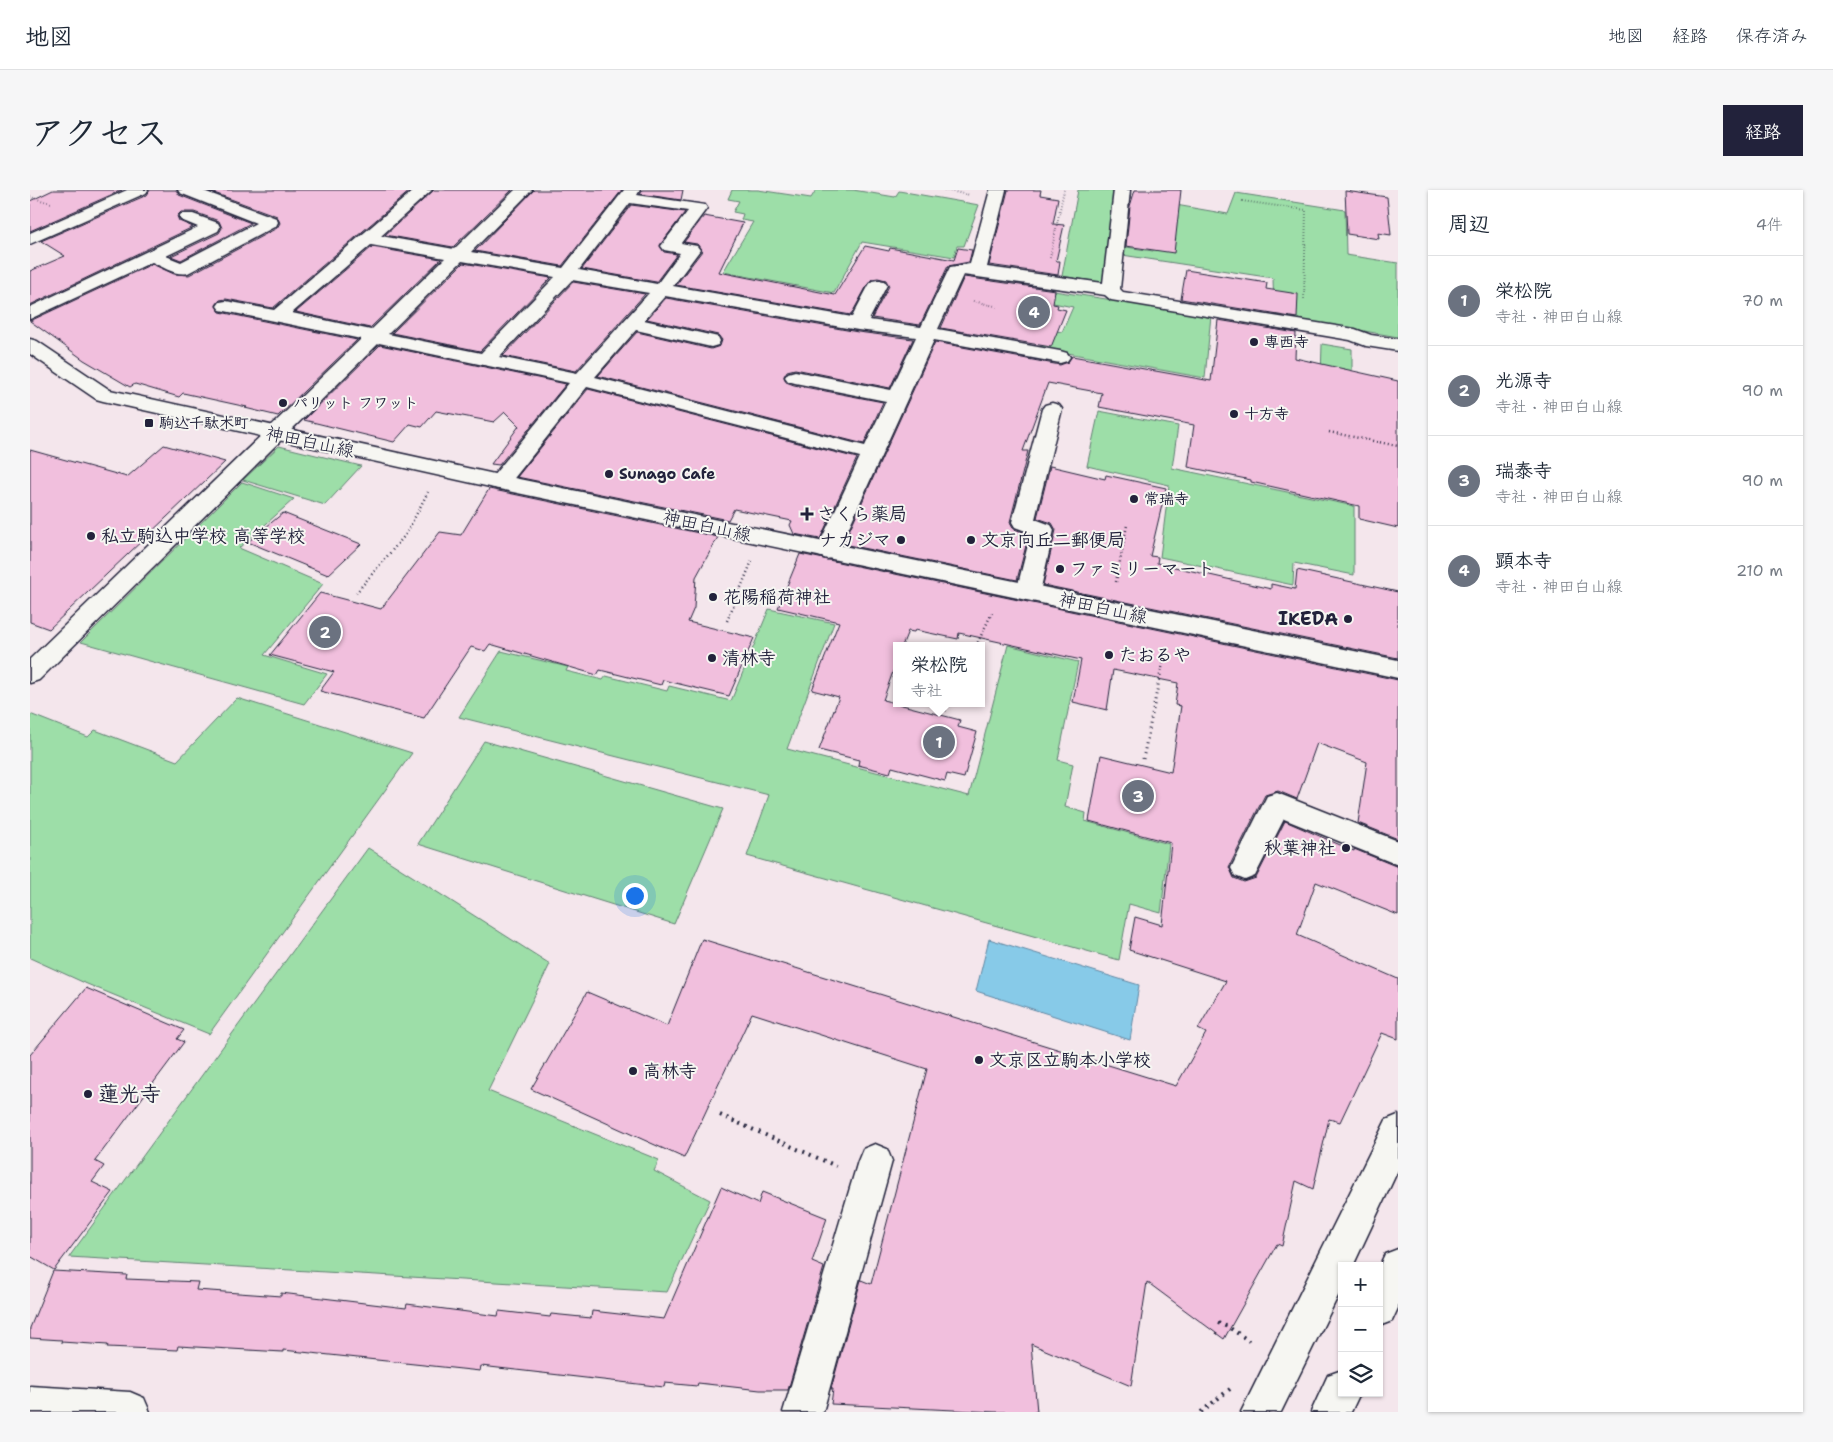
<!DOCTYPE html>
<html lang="ja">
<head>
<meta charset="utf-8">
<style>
  body { margin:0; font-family:"Shantell Sans","Klee One",sans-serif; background:#f6f6f7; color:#1f2937 }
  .controls { position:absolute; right:15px; bottom:15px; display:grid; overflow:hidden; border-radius:0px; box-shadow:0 1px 4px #0004 }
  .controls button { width:45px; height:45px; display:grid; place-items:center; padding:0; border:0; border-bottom:1px solid #e0e1e3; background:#fff; color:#1f2937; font:25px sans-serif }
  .you { position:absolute; left:604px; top:705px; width:18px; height:18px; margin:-12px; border:4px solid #fff; border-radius:50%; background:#1a73e8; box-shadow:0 0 0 8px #1a73e833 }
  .badge { display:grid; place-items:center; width:32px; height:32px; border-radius:50%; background:#22223b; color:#fff; font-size:16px; font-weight:700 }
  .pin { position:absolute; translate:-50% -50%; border:2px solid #fff; box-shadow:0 1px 5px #0006 }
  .popup { position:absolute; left:863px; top:452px; width:92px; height:65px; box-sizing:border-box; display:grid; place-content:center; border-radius:0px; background:#fff; filter:drop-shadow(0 1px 4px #0005); font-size:16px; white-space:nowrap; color:#747a83 }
  .popup b { font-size:19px; color:#1f2937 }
  .popup::after { content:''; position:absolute; left:50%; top:100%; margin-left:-10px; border:10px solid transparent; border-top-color:#fff }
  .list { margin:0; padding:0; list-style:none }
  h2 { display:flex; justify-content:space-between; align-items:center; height:65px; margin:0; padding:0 20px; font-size:21px }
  h2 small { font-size:16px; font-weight:400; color:#747a83 }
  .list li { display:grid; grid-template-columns:32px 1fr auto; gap:15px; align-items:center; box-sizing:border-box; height:90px; padding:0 20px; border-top:1px solid #e0e1e3 }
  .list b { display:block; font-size:19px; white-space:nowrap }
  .list p { margin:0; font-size:16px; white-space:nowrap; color:#747a83 }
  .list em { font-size:16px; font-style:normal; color:#747a83 }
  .icon { flex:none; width:28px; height:28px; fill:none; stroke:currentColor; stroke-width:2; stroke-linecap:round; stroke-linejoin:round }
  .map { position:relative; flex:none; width:1368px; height:1222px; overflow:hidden; border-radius:0px }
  header { display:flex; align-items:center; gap:30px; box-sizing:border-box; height:70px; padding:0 25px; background:#fff; border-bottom:1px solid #e0e1e3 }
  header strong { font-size:24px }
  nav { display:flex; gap:28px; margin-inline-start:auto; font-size:18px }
  .intro { display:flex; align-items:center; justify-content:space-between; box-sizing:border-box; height:120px; padding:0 30px }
  h1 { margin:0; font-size:35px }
  .button { padding:12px 22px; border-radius:0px; background:#22223b; color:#fff; font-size:18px; font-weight:700 }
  main { display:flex; gap:30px; padding:0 30px }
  aside { flex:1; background:#fff; border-radius:0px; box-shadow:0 1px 4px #0004 }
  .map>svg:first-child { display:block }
  .green { fill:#9ddea8; stroke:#608072 }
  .water { fill:#87cae8; stroke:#5f87a3 }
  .building { fill:#f1bfdd; stroke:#22223b }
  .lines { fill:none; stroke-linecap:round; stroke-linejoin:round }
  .minor-casing { stroke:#22223b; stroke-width:3 }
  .major-casing { stroke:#22223b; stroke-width:3 }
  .path-far3 { stroke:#22223b; stroke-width:2; stroke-dasharray:0.5 2.5; stroke-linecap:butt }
  .path-far2 { stroke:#22223b; stroke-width:2.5; stroke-dasharray:1 3; stroke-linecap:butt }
  .path-far1 { stroke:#22223b; stroke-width:3; stroke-dasharray:1 4; stroke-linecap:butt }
  .path { stroke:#22223b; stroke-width:4; stroke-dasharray:2 5; stroke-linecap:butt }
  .minor { fill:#f6f6f2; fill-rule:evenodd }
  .major { fill:#f6f6f2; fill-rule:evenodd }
  .poi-dot { fill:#22223b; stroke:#f6f6f2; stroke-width:2 }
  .labels { text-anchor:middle; stroke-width:4; stroke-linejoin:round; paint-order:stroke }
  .far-poi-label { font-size:15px; font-weight:bold; fill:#22223b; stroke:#f6f6f2; text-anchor:start }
  .street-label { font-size:18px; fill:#22223b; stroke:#f6f6f2 }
  .poi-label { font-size:18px; font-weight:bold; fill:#22223b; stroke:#f6f6f2; text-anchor:start }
  .near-poi-label { font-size:21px; font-weight:bold; fill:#22223b; stroke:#f6f6f2; text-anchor:start }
</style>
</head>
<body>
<header>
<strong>地図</strong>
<nav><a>地図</a><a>経路</a><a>保存済み</a></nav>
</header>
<div class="intro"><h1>アクセス</h1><a class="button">経路</a></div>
<main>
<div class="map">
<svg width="1368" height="1222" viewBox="0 0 1368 1222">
  <rect width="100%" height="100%" fill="#f4e6ec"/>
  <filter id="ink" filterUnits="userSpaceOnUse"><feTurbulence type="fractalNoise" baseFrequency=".02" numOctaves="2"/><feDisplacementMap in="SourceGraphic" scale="10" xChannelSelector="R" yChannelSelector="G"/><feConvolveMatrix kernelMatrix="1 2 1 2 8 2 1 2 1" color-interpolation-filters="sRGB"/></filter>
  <g filter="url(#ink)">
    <g class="green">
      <path d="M702,0H728L781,8L786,0H823L865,7L869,1L949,15L934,56H927L924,67L832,52L804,103L693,82L723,32L711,30L713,24L703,22L709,11L698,9Z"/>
      <path d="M1048,0H1085L1075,93L1032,86Z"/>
      <path d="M1206,3L1315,20L1316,65L1368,73V147L1244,125L1243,88L1092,65L1090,56L1123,61L1126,49L1111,9L1198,24Z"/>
      <path d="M932,87L1181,125L1175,188L1010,158L1017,139L1032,142L1043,117L979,104L928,101Z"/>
      <path d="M1292,154L1322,159V198L1291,187Z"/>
      <path d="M1069,221L1148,236L1142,278L1324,316V385L1264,373L1263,395L1130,367L1139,295L1057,276Z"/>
      <path d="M249,256L331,276L295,315L213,290Z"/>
      <path d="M212,292L264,309L209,358L293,394L234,465L297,484L274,514L51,452Z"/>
      <path d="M739,419L804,433L757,559L939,606L978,455L1048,472L1028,570L1043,574L1035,617L1056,623L1055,631L1139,654L1131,723L1099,714L1089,770L717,666L739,605L429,527L471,461L538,477L536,481L573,490L576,486L637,501L639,496L701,511Z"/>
      <path d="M207,508L382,563L179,844L57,794L0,768V524L58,547L65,540L147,571Z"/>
      <path d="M454,551L693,619L644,734L388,654Z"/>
      <path d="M338,658L520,774L458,901L629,970L624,981L680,1010L637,1102L39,1067Z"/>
    </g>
    <path class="water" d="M959,749L1109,795L1100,850L946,801Z"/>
    <g class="building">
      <path d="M23,0H92L0,41V11Z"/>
      <path d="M120,0H146L149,5L221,33L151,70L141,66L189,43L192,38L189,31L164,22H151L147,26L149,31L163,37L0,115V81L35,66L11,51L117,5Z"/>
      <path d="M176,0H381L243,118L196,109L190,110L186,115L190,122L327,150L248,226L215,218L217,217L153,203L149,207L105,194L100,197L54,170L0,131L122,74L144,84L159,85L247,38L250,33L247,26Z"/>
      <path d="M404,0H482L423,57L355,45Z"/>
      <path d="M504,0H592L532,76L445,61Z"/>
      <path d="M612,0H653L651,10L610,4Z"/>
      <path d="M978,0H1011L1010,5L1028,8L1023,34L1034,35L1026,71H1030L1028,85L959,75Z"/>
      <path d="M1105,0H1151L1144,63L1096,56L1100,16Z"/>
      <path d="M1315,1L1357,7L1361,45L1348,43L1349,49L1317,44Z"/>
      <path d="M601,15L655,22L630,55L634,62L647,64L626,92L552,79Z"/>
      <path d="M674,26L713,33L689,82L805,105L835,56L859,61L860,58L924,70L928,58L942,60L939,72L918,76L890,135L842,128L859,96L856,90L848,88L842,89L838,94L821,125L646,95L672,61L667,54L654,52Z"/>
      <path d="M342,57L411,69L340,138L266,122Z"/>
      <path d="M433,73L521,88L450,161L362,143Z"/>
      <path d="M1156,80L1237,93L1236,99L1268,104L1267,128L1151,109Z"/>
      <path d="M934,87L1025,100L1023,114L1028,115L1027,118L1036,120L1021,157L911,138Z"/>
      <path d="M543,92L615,104L546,181L473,166Z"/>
      <path d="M636,108L828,142L883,149L860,198L765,179L757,181L754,186L756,192L764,195L853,212L834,254L568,186L607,142L681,159L690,156L692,150L688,145L617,129Z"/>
      <path d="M1188,130L1266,143L1265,168L1368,191V338L1329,329V316L1221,292V290L1158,277L1164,235L1069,217L1072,203L1018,193L993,261H998L980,332L984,339L999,344L987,390L813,354L905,152L1030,175L1038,172L1042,166L1181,191Z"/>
      <path d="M350,155L536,194L469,275L461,274L489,236L475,222L464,232L406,221L392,237L380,234L364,252L274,230Z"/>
      <path d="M558,199L827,268L790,349L764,344L760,335L762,331L704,319L698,330L487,287Z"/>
      <path d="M134,255L195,272L19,439L0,432V260L97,287Z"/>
      <path d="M1020,276L1075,289L1076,285L1136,298L1120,366L1128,367L1127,373L1241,399V394L1265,399L1267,380L1368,402V468L1013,395L1026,340L1022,333L1007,328Z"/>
      <path d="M459,299L688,347L666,387L664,418L658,432L724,448L699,506L633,490L631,495L570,480L567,485L460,454L455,461L441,457L394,528L290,501L304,482L240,465L290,403L351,419L410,342L431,345Z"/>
      <path d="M253,323L331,354L298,385L218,352Z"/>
      <path d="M770,364L1368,490V649L1328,633L1337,572L1287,553L1267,609L1248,601L1235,605L1199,677L1204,688L1214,692L1226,688L1255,631L1324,661V659L1368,677V725L1286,692L1267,745L1368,789V849L1352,843L1310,932L1299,929L1283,999L1266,991L1252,1056L1247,1054L1194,1149L1117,1092L1101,1196L1001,1154L1007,1222H965L801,1214L803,1199H801L831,1090L841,1094L897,879L722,823L654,968L501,899L557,802L637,836L672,749L1146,896L1176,843L1168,839L1196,791L1099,760L1105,727L1132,735L1141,653L1059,631L1071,565L1141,582L1151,516L1145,515L1148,493L1083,480L1077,520L1043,512L1051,470L929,443L928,449L885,440L884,442L878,441L872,456H866V473L853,510L930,530L928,537L947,542L934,588L917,584L915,591L862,577L860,583L828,575L829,570L789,560L809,507L782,500L809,432L748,418Z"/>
      <path d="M56,798L154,840L147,849L154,852L65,971L74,976L62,992L83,1002L24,1080L0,1066V865Z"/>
      <path d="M691,997L728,1014L732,1002L797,1028L782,1072L794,1077L758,1200H730L668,1193L667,1196L635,1193L634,1197L451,1176L450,1181L253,1160V1162L148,1156L147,1160L77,1157L78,1155L31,1152L32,1150L0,1148V1138L23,1081L97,1085L96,1089L168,1092L166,1100L251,1106V1103L376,1118L377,1114L468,1126L469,1121L520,1127L521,1124L561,1128L562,1121L634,1129Z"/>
    </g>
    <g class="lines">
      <g class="minor-casing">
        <g id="minor">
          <path d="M97,0H118L116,3L0,54V43Z"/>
          <path d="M148,0H171L246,28L248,32L246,36L158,83C146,86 133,77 122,72L0,129V117L168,37L151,30L149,27L151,24H163L188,33L190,37L188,41L136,66L151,72L226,33L150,3Z"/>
          <path d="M384,0H402L351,46L424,59L485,0H502L441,62L533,78L594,0H610L607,5L675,15L677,18L651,53L667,56L670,60L643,96L822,127L839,95L842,91L848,90L854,91L857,95L839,130L891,137L920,77L940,74L960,0H976L957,77L1073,93L1084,0H1100L1090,99L1093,102L1325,139L1341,145L1368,149V161L1336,156L1320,150L1087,111L1081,110L1075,105L933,85L908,139L1030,161L1037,163L1040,167L1037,171L1030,173L904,150L808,361L805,366L797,369L789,366L786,361L830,267L557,197L477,297L469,299L461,297L458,292L539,193L349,153L9,490L0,493V469L331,149L190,120L187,116L190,112L196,111L244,120ZM600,13L658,21L631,56L634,60L650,63L627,94L549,80ZM341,55L415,68L341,140L262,123ZM432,71L525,87L451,163L358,144ZM542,90L619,103L547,183L469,167ZM635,106L828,140L886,147L861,200L765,181L758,183L755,187L758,191L765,193L856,211L835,256L565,187L606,140L681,157L688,155L690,151L688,147L614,130Z"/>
          <path d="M1022,213L1029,215L1032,219L1005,329L1021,335L1024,340L1010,402L1006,408L998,410L990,408L986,402L1001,343L985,337L982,332L1012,219L1015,215Z"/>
          <path d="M1247,603L1368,651V675L1254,629L1225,686L1215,690L1205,686L1201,678L1237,606Z"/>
          <path d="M845,954L857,959L862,971L793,1222H753L828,971L833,959Z"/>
        </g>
      </g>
      <g class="major-casing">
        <g id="major">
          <path d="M0,149L7,151L80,200L469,285L1368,470V488L469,299L73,211L66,209L0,164Z"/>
          <path d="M1368,925V980L1323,1076H1312V1098L1251,1222H1211L1356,930Z"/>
          <path d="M1368,1059V1118L1362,1131L1349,1136V1077L1355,1064Z"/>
          <path d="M1312,1180V1203H1330L1321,1222H1281L1298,1185Z"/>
          <path d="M0,1196L100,1202L114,1208L120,1222H0Z"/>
        </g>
      </g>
      <g class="path-far3">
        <path d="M914,0L940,5"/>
        <path d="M0,7L21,13"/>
        <path d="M1212,11L1276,20L1274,111"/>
        <path d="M1020,68L1034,0"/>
        <path d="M943,111L969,117"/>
      </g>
      <g class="path-far2">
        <path d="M1299,242L1368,256"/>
        <path d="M1086,392L1097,335"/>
        <path d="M326,403L376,344L398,302"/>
        <path d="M697,431L722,371"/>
        <path d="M946,456L962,423"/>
        <path d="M1132,478L1136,459"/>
      </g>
      <g class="path-far1">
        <path d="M915,521L918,513"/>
        <path d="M1113,569L1132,476"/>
      </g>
      <g class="path">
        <path d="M690,925L806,976"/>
        <path d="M1188,1133L1200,1138L1219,1151"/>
        <path d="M1171,1222L1200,1199"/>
      </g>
      <use href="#minor" class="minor"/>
      <use href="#major" class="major"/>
    </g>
  </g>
  <g class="poi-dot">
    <circle cx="1224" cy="152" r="5"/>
    <circle cx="253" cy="213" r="5"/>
    <circle cx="1204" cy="224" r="5"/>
    <rect x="114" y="228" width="10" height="10" rx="2.5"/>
    <circle cx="579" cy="284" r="5"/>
    <circle cx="1104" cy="309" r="5"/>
    <path d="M774.5 316.5h5v5h5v5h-5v5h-5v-5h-5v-5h5z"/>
    <circle cx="61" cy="346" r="5"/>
    <circle cx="871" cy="350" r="5"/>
    <circle cx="941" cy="350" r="5"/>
    <circle cx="1030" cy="379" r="5"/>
    <circle cx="683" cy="407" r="5"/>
    <circle cx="1318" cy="429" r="5"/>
    <circle cx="1079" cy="465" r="5"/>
    <circle cx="682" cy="468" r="5"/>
    <circle cx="1316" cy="658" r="5"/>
    <circle cx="949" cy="870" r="5"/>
    <circle cx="603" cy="881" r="5"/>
    <circle cx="58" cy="904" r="5"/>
  </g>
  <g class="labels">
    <g class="far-poi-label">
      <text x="1234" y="157">専西寺</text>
      <text x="263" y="218">パリット フワット</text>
      <text x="1214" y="229">十方寺</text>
      <text x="129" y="238">駒込千駄木町</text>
      <text x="589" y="289">Sunago Cafe</text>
      <text x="1114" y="314">常瑞寺</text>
    </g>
    <g class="street-label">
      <text transform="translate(280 252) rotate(12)" y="6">神田白山線</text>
      <text transform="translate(677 336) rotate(12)" y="6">神田白山線</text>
      <text transform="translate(1073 418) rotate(12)" y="6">神田白山線</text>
    </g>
    <g class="poi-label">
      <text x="787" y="330">さくら薬局</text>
      <text x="71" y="352">私立駒込中学校 高等学校</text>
      <text x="861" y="356" text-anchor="end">ナカジマ</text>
      <text x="951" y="356">文京向丘二郵便局</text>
      <text x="1040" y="385">ファミリーマート</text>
      <text x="693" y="413">花陽稲荷神社</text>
      <text x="1308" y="435" text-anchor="end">IKEDA</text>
      <text x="1089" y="471">たおるや</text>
      <text x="692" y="474">清林寺</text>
      <text x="1306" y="664" text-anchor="end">秋葉神社</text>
      <text x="959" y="876">文京区立駒本小学校</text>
      <text x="613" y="887">高林寺</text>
    </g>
    <g class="near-poi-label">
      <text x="68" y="911">蓮光寺</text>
    </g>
  </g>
</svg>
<div class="controls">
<button>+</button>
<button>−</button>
<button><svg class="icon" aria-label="layers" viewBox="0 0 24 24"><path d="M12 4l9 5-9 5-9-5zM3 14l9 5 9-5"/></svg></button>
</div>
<div class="you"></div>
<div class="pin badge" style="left:909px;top:552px;background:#6b7280">1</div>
<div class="popup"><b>栄松院</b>寺社</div>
<div class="pin badge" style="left:295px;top:442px;background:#6b7280">2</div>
<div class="pin badge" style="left:1108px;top:606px;background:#6b7280">3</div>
<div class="pin badge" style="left:1004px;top:122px;background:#6b7280">4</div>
</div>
<aside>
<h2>周辺<small>4件</small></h2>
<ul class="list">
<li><span class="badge" style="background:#6b7280">1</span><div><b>栄松院</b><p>寺社 · 神田白山線</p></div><em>70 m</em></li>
<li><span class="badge" style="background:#6b7280">2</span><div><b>光源寺</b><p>寺社 · 神田白山線</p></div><em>90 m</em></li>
<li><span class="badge" style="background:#6b7280">3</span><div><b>瑞泰寺</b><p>寺社 · 神田白山線</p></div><em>90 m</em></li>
<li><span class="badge" style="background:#6b7280">4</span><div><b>顕本寺</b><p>寺社 · 神田白山線</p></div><em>210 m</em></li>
</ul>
</aside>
</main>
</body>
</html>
